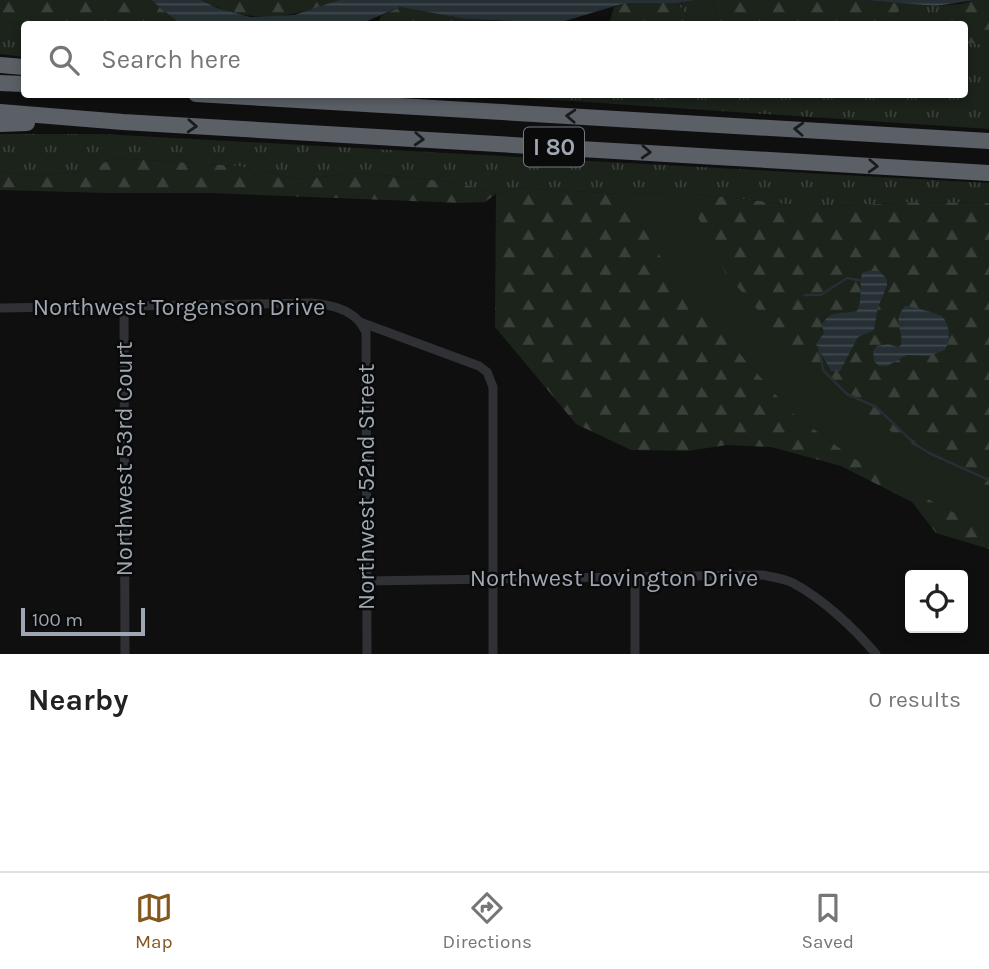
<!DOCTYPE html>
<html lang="en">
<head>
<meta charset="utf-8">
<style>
  body { margin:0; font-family:Karla,sans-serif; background:#f6f6f6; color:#222 }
  .controls { position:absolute; right:21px; bottom:21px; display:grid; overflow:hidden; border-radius:7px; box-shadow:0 4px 10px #0003 }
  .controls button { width:63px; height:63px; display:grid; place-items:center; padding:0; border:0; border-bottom:2px solid #e0e0e0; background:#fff; color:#222; font:35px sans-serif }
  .scale { position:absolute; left:21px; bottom:18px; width:124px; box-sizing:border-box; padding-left:7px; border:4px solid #9fa7b2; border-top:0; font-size:19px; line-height:24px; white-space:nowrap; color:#9fa7b2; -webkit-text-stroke:5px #0a0a0b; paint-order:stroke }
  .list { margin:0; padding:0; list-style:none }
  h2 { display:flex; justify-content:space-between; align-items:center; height:91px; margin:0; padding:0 28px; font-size:30px }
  h2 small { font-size:23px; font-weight:400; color:#767676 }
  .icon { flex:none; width:38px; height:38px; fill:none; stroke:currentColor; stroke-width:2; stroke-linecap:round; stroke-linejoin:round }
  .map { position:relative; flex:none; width:989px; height:654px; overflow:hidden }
  .search { position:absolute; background:#fff; box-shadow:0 4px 10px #0003; left:21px; right:21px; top:21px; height:77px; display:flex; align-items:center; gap:18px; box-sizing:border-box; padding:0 24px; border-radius:7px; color:#767676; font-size:26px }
  .sheet { height:217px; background:#fff }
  nav { display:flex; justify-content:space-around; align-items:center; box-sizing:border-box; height:98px; border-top:2px solid #e0e0e0; background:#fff; font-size:19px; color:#767676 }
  nav a { display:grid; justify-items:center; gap:4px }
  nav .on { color:#84571f }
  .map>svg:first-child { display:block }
  .grass { fill:url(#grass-tufts) }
  .forest { fill:url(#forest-firs) }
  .park { fill:#1b231b }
  .water { fill:url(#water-rules) }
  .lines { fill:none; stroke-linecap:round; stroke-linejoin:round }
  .stream { stroke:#252f34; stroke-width:2.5 }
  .minor { stroke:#303135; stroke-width:9 }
  .motorway { stroke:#5b6067; stroke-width:16 }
  .oneway { stroke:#1a1b1d }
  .labels { text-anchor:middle; stroke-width:5; stroke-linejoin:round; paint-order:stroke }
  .shield { fill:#0a0a0b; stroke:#727880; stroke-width:2 }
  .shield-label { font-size:23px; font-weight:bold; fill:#9fa7b2 }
  .street-label { font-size:24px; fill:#9fa7b2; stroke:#0a0a0b }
</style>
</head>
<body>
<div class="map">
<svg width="989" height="654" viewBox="0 0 989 654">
  <defs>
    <pattern id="grass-tufts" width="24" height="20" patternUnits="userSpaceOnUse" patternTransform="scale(1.75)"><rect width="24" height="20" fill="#1b231b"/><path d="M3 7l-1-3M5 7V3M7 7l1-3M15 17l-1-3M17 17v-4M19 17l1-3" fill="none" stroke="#39403a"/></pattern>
    <pattern id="forest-firs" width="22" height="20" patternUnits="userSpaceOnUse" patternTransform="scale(1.75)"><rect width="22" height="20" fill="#1b231b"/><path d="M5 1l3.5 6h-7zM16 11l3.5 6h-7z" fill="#39403a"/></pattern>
    <pattern id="water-rules" width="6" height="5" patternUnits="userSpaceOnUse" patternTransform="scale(1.75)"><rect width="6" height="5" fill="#252f34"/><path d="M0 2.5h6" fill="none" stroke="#414a4f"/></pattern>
  </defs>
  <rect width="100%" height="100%" fill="#0f0f10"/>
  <g class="grass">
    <path d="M697,0H712L719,24H689V18L677,3Z"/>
    <path d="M902,3L936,6L961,4L941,24H893Z"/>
    <path d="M0,21L24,25V57L0,54Z"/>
    <path d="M965,43L989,45V129L480,95L964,94Z"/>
    <path d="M0,134H103L989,183V203L922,202L813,207L686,193L622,194L518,188L496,194L459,183L414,178L358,173L300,179L237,166L115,158L82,172L33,176L0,172Z"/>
  </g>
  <g class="forest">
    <path d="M0,0H151L180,24L24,25L0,21Z"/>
    <path d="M201,0H339C290,19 249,25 201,0Z"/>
    <path d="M712,0H864L902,3L893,24H719Z"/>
    <path d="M975,0H989V45L965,43L964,24H941L961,4Z"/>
    <path d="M625,3H677L689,18V24H609L614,7Z"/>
    <path d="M400,7L466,19L527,23L378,24L381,16Z"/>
    <path d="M115,158L237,166L300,179L358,173L414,178L459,183L496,194L518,188L622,194L686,193L813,207L922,202L989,203V549L936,533L912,502L841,466L771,447L727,445L688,451L631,450L576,424L495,327L496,194L485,202L462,203L210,193H108L0,190V172L33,176L82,172Z"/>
  </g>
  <path class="park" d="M686,193L726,274L793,350L872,420L989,490V524L950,511L851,457L791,412L674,279L622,194Z"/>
  <g class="water">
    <path d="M151,0H201L217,8L250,17L294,15L339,0H697L677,3H625L558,23L466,19L400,7L360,24H180Z"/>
    <path d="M864,0H975L936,6Z"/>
    <path d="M868,271H879L887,279V286L878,307L874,330L858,337L840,371H831L816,344L824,333L822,325C831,308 842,315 857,311C863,299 859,287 862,273Z"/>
    <path d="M905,306C910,306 936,313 942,316C950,326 951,338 945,350L929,356L907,355L887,366H879L874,361L873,351L877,346L888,344L898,347L901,345C904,328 891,322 905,306Z"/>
  </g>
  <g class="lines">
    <g class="stream">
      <path d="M805,295H821L847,278L863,281"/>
      <path d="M819,347L823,370L847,394L876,407L915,444L929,453L989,480"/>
    </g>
    <g class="minor">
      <path d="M124,306L125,654"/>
      <path d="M0,308L312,303C330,305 347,308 360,322L479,366L487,372L493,387V654"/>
      <path d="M360,322L366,332L367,654"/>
      <path d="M635,577V654"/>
      <path d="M366,581L762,575C772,577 783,578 793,583C823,599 854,628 876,654"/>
    </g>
    <g class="motorway">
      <path d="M0,65L24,67"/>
      <path d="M0,83L24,84"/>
      <path d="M196,94L989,141"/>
      <path d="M0,112L123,122L989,173"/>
      <path d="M0,124L27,123"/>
    </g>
  </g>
  <defs><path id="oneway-chevron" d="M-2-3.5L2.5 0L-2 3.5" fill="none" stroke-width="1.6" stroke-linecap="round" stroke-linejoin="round" transform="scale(1.75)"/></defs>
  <g class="oneway">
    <use href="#oneway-chevron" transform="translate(571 116) rotate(-177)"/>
    <use href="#oneway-chevron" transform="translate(192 126) rotate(3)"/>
    <use href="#oneway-chevron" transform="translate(799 129) rotate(-177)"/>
    <use href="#oneway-chevron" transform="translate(419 139) rotate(3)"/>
    <use href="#oneway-chevron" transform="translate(646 152) rotate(3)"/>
    <use href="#oneway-chevron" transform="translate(873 166) rotate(3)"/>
  </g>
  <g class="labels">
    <rect class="shield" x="524" y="127.5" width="60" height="39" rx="5"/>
    <g class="shield-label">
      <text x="554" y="155">I 80</text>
    </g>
    <g class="street-label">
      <text x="179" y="315">Northwest Torgenson Drive</text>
      <text transform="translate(124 459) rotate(-90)" y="8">Northwest 53rd Court</text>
      <text transform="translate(366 487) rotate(-90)" y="8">Northwest 52nd Street</text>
      <text x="614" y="586">Northwest Lovington Drive</text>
    </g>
  </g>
</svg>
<div class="controls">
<button><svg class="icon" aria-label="locate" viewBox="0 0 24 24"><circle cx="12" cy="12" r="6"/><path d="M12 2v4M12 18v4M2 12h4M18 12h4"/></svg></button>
</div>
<div class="scale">100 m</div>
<div class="search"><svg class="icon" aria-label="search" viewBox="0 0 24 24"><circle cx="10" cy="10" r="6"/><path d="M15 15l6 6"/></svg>Search here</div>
</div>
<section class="sheet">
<h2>Nearby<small>0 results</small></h2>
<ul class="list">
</ul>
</section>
<nav>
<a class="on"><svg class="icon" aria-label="map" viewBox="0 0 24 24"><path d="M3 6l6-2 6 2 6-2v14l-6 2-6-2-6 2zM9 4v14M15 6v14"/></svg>Map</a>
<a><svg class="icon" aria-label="directions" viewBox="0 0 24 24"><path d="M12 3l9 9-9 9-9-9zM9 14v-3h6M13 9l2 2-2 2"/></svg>Directions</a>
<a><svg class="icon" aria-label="saved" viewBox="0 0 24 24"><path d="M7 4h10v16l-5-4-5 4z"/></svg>Saved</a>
</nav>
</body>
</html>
